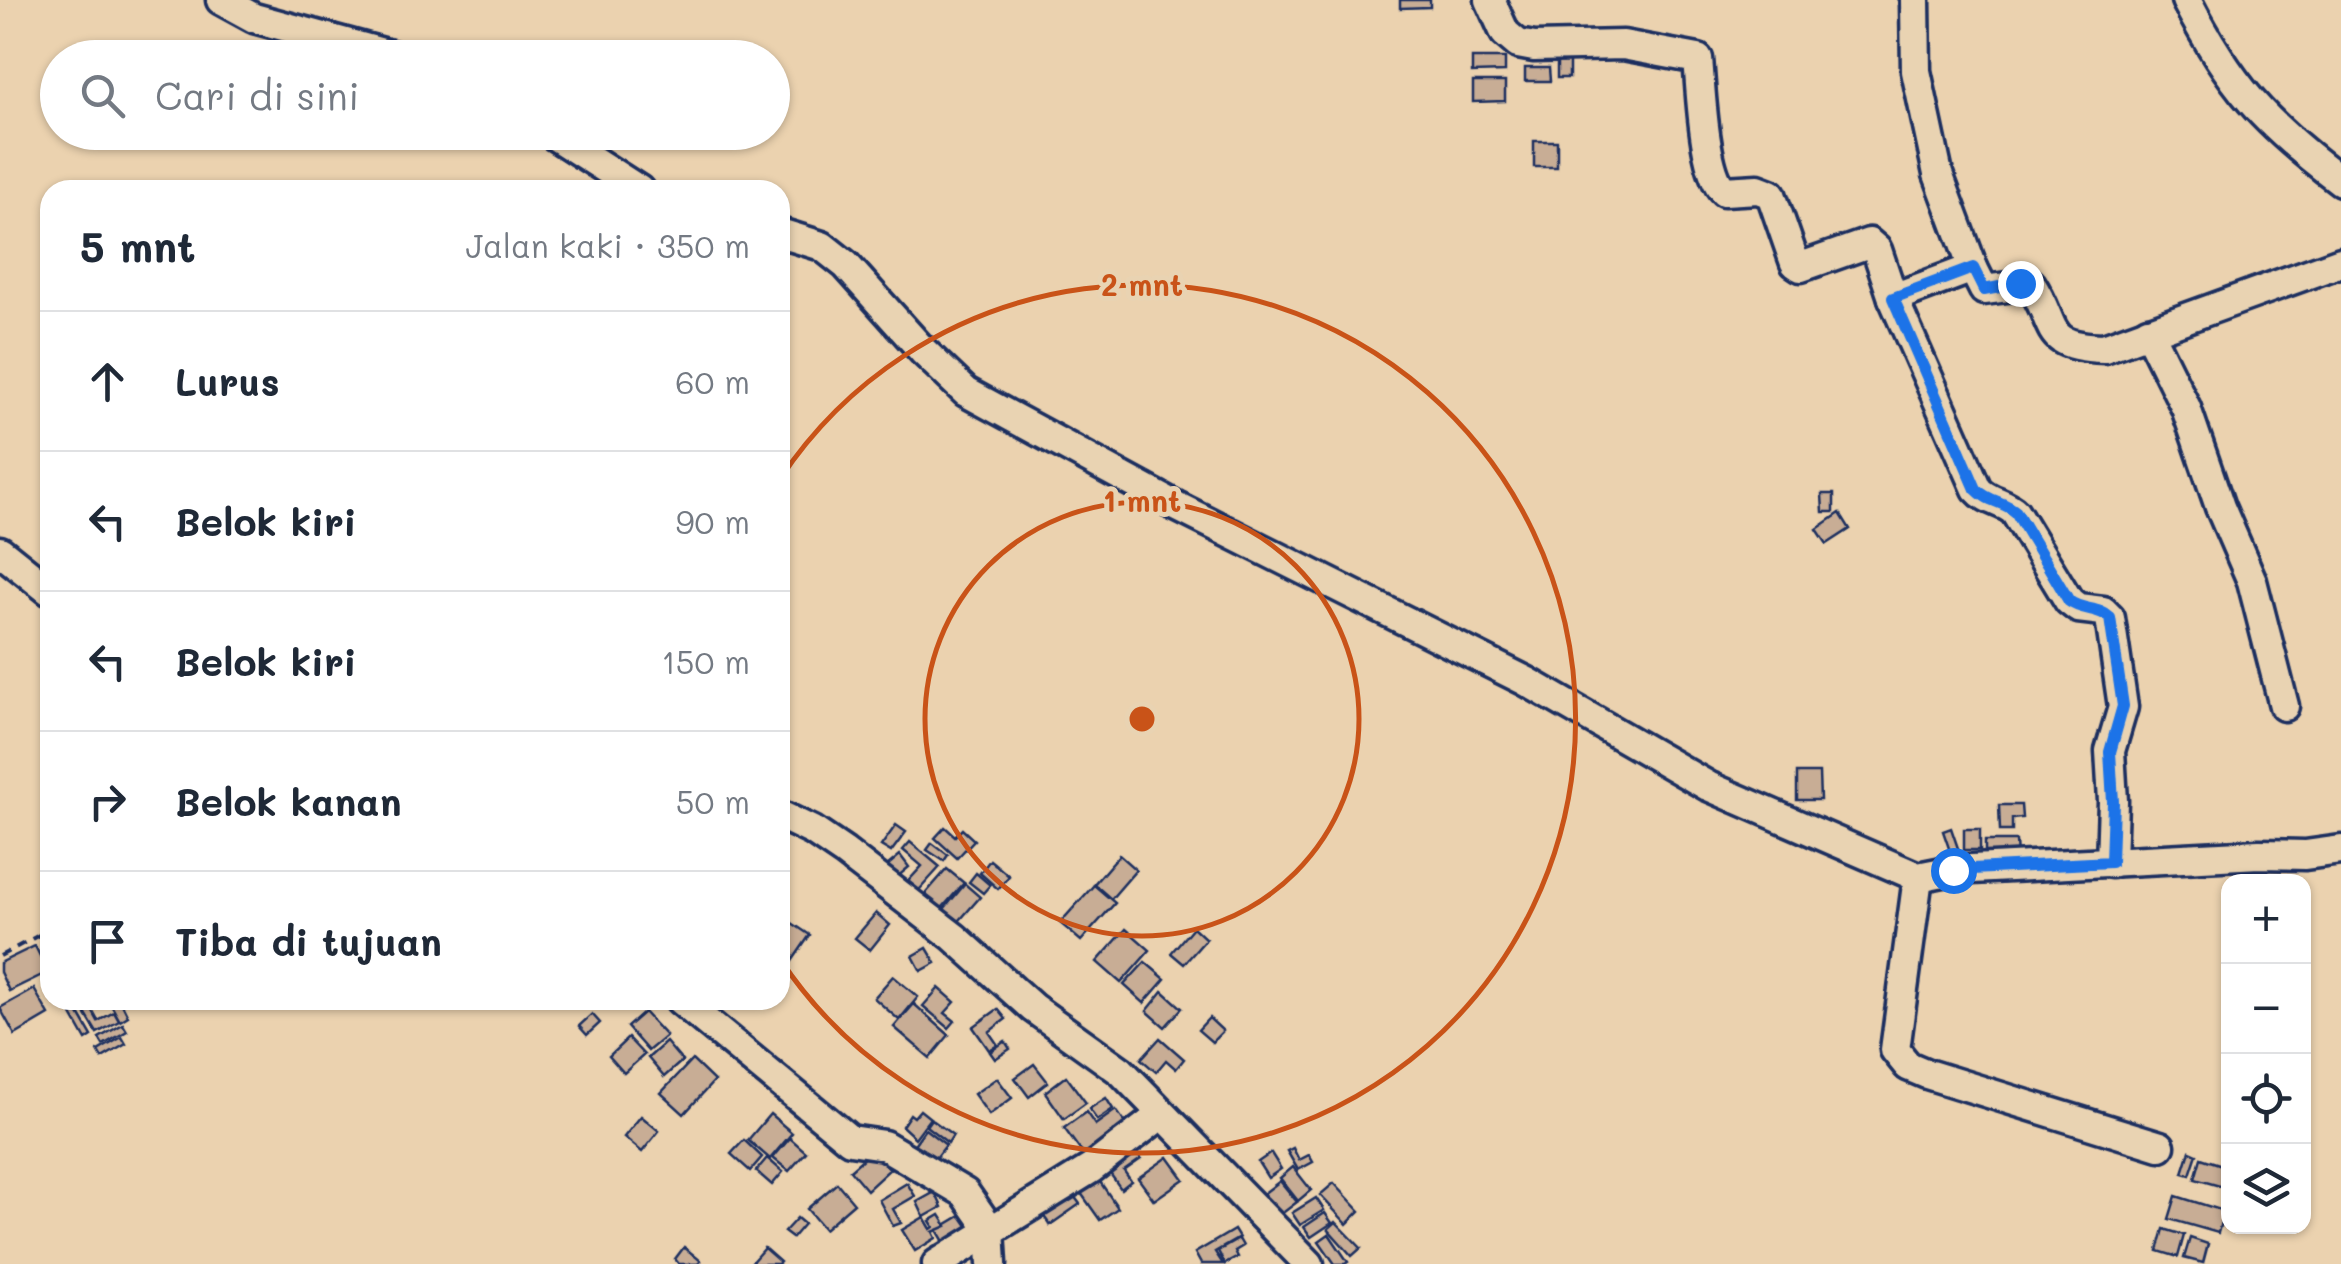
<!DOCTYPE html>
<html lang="id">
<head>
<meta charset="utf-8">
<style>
  body { margin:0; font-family:Mali,sans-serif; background:#f6f6f7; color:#1f2937 }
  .controls { position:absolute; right:30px; bottom:30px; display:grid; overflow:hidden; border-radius:20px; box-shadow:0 2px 8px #0004 }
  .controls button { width:90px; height:90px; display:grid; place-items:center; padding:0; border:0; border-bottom:2px solid #e0e1e3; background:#fff; color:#1f2937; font:50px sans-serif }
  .stop { position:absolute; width:30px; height:30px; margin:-22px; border:8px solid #1a73e8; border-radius:50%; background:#fff }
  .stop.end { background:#1a73e8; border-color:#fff; box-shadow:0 2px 10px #0008 }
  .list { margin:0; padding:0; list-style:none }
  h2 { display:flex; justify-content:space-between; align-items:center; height:130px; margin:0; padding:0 40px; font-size:42px }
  h2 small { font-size:32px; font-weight:400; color:#747a83 }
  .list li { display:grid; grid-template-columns:65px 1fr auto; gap:30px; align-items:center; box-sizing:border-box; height:140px; padding:0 40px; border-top:2px solid #e0e1e3 }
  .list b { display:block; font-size:38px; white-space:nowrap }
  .list em { font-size:32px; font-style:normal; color:#747a83 }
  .icon { flex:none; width:55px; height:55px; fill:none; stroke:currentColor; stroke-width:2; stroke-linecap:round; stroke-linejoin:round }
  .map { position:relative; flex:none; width:2341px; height:1264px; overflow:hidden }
  .search { position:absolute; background:#fff; box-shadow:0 2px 8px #0004; left:40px; top:40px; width:750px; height:110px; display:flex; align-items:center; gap:25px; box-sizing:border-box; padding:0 35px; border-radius:55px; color:#747a83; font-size:38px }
  .panel { position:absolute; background:#fff; box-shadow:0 2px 8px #0004; left:40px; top:180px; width:750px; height:830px; border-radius:30px }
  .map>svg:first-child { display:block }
  .building { fill:#c8ad95; stroke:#1b2f5e; stroke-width:2.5 }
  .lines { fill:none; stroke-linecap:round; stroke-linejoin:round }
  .minor-casing { stroke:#1b2f5e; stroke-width:35 }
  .path { stroke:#1b2f5e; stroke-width:4; stroke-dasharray:10 8; stroke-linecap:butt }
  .minor { stroke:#e9d3b2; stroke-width:28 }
  .route { stroke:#1a73e8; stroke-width:12 }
  .ring { fill:none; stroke:#c95318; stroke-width:5 }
  .centre { fill:#c95318; stroke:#e9d3b2; stroke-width:5 }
  .ring-label { font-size:30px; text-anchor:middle; font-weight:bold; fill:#c95318; stroke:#e9d3b2; stroke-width:10; stroke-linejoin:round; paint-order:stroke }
</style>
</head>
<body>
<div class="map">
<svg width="2341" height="1264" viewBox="0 0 2341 1264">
  <rect width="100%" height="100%" fill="#ebd2af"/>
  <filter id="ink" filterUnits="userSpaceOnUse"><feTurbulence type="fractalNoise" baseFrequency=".01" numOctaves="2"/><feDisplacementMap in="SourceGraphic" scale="20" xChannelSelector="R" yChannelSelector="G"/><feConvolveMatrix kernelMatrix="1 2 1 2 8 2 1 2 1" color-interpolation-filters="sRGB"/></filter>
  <g filter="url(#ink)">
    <g class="building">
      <path d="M1400,0H1430V7L1400,8Z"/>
      <rect x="1557" y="53" width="12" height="25"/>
      <path d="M1472,58H1505V72L1472,73Z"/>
      <path d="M1525,68H1549L1550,81H1525Z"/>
      <path d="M1473,82H1505V101L1473,102Z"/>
      <rect x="1534" y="141" width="23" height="26"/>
      <path d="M1822,494H1834V512H1823Z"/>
      <path d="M1840,513L1850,529L1827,544L1817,529Z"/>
      <path d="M1797,773H1819L1820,800H1797Z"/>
      <path d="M1999,805H2021L2022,818L2012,819V831H2000Z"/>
      <path d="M896,825L906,832L891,852L881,846Z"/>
      <path d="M945,827L955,836L962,829L974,840L957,858L935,838Z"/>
      <path d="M1951,828L1960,854L1952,857L1943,831Z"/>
      <rect x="1964" y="829" width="16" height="21"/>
      <path d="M1985,841H2016L2017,858H1985Z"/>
      <path d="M910,842L940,867L911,899L901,889L922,866L903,850Z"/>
      <path d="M932,843L948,855L944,861L927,850Z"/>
      <path d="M900,855L909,867L896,878L887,866Z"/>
      <path d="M1119,855L1136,870L1111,899L1094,884Z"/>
      <path d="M990,860L1009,876L998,889L980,873Z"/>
      <path d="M947,869L964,883L936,915L920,900Z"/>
      <path d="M976,873L990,885L983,893L969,882Z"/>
      <path d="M965,884L980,897L953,928L939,915Z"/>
      <path d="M1094,885L1115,903L1081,941L1060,923Z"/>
      <path d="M876,913L890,925L870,950L855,938Z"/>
      <path d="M780,915L810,935L788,967L780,962Z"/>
      <path d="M1193,927L1206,939L1184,964L1171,953Z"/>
      <path d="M1126,929L1150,950L1121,983L1097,962Z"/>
      <path d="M35,946L48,972L9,991L0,972V963Z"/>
      <path d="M927,948L936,963L921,971L913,956Z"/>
      <path d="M1145,962L1165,979L1144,1003L1124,985Z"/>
      <path d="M893,976L918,997L899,1020L874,998Z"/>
      <path d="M939,988L955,1002L945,1013L955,1021L949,1028L923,1006Z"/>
      <path d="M34,989L49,1015L15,1035L0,1008Z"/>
      <path d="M1163,991L1182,1008L1165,1027L1147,1011Z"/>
      <path d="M120,1000L128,1016L120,1021L110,1003Z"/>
      <path d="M914,1004L949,1035L930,1058L894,1027Z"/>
      <path d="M998,1009L1006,1019L989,1032L998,1045L989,1050L973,1027Z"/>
      <path d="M92,1010L98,1021L114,1012L119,1021L97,1033L85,1013Z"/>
      <path d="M78,1012L92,1036L86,1040L72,1015Z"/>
      <path d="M644,1012L666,1036L648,1051L627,1027Z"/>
      <path d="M592,1014L600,1023L587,1035L579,1026Z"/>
      <path d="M1209,1018L1223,1031L1212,1042L1198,1030Z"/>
      <path d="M123,1024L127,1031L103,1045L99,1038Z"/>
      <path d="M122,1037L126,1044L102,1058L98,1051Z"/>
      <path d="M628,1038L644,1055L624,1073L609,1056Z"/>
      <path d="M1160,1038L1184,1059L1176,1069L1166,1060L1156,1072L1141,1059Z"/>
      <path d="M1005,1041L1010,1049L995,1059L990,1052Z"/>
      <path d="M666,1042L682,1061L664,1077L648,1058Z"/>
      <path d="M692,1060L714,1081L684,1114L661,1093Z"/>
      <path d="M1034,1064L1048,1082L1029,1097L1015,1078Z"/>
      <path d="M1066,1076L1086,1103L1064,1119L1045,1092Z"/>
      <path d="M997,1078L1012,1098L989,1115L974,1094Z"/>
      <path d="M1106,1098L1113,1109L1097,1120L1089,1109Z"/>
      <path d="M920,1110L930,1118L915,1138L902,1126L910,1114L914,1117Z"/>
      <path d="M1116,1110L1128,1127L1085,1157L1064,1128L1086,1112L1095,1125Z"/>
      <path d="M770,1114L792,1133L770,1159L748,1140Z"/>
      <path d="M641,1116L659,1131L642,1152L624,1137Z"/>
      <path d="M931,1119L953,1135L948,1143L926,1126Z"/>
      <path d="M925,1129L946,1145L933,1162L913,1146Z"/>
      <path d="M790,1138L806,1152L789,1171L773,1158Z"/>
      <path d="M744,1140L762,1157L750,1171L731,1154Z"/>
      <path d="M1132,1146L1141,1159L1124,1171L1131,1181L1121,1189L1104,1165Z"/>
      <path d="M1293,1148L1299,1160L1309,1155L1313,1162L1298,1170L1287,1151Z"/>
      <path d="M873,1150L890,1169L867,1190L850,1170Z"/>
      <path d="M2190,1151L2197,1154L2190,1175L2183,1173Z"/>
      <path d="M1271,1153L1281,1169L1268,1178L1258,1162Z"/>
      <path d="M1168,1157L1184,1179L1154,1200L1138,1178Z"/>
      <path d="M767,1158L783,1172L772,1185L756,1171Z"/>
      <path d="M2201,1158L2228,1167L2227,1188L2195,1179Z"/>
      <path d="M1293,1167L1311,1190L1298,1201L1280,1178Z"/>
      <path d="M1094,1173L1118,1208L1100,1220L1076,1186Z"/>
      <path d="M1280,1181L1297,1202L1280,1215L1273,1206L1266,1210L1263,1205L1269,1201L1263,1194Z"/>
      <path d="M837,1183L854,1203L824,1229L807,1209Z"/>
      <path d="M907,1183L915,1196L893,1209L901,1223L893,1226L879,1200Z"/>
      <path d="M1334,1183L1360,1211L1347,1224L1320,1195Z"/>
      <path d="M1068,1188L1080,1204L1050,1225L1038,1208Z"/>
      <path d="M935,1192L942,1207L924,1217L917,1202Z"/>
      <path d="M2176,1196L2224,1211L2218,1233L2169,1219Z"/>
      <path d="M1316,1198L1324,1210L1300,1225L1292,1213Z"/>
      <path d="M969,1211L981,1232L949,1250L937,1230Z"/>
      <path d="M1325,1213L1332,1223L1311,1237L1304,1227Z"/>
      <path d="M940,1215L947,1226L933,1232L936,1238L915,1251L902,1230L924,1217L931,1229L934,1227L930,1221Z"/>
      <path d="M797,1218L804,1224L792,1238L784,1232Z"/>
      <path d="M1336,1222L1361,1248L1352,1256L1328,1229Z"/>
      <path d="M2164,1229L2184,1235L2178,1257L2158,1251Z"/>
      <path d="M1234,1230L1239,1238L1215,1252L1223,1264H1201L1195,1253Z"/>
      <path d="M1329,1234L1348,1262L1345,1264H1335L1319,1241Z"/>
      <path d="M2190,1238L2208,1244L2203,1263L2184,1258Z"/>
      <path d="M1239,1239L1243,1246L1235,1251L1238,1257L1225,1264L1218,1251Z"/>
      <path d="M684,1247L701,1261L698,1264H679L675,1259Z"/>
      <path d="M764,1248L780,1262L778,1264H750Z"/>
    </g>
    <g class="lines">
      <g class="minor-casing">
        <g id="minor">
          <path d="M221,0L254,18L401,58"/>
          <path d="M1490,0L1505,33L1518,44L1534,47L1623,45L1698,59C1701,89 1703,172 1724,191L1758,189L1771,194L1795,263L1801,267L1869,243L1877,250L1893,298L1973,268L1984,290L2031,284C2059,328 2041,346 2104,348L2341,262"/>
          <path d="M1915,0L1916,71L1938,174L1973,268"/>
          <path d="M2186,0C2230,86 2264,123 2341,181"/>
          <path d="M549,132L639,190"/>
          <path d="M780,233L822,246L846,265L923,351L966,392L1176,506L1526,681L1708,786L1918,877L1953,870L2259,854L2305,855L2341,850"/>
          <path d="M1893,298L1977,489C1988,502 2004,501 2015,512L2069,601L2078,608L2103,611L2110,618L2123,707L2110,751L2113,801L2111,863"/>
          <path d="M2148,331L2186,408L2220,507L2252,581L2284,706"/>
          <path d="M0,551L50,591"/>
          <path d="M780,815L813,831L844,852L954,937L1033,1008L1121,1071L1309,1264"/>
          <path d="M1918,877L1895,1050L1908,1066L1927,1074L2160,1146"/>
          <path d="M680,1000L850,1140L884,1145L965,1193L990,1229L992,1264"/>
          <path d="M937,1264L1092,1168L1162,1114"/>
        </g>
      </g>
      <path class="path" d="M0,956L50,929"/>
      <use href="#minor" class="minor"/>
    </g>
  </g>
  <g class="lines" filter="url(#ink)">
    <path class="route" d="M1953,870L2111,862L2113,802L2110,752L2123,706L2110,618C2099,607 2082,611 2069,601L2016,512C2004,501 1988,502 1976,489L1893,298L1973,268L1984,290L2020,283"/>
  </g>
  <g class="ring">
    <circle cx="1142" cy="719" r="217"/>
    <path d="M780 479A434 434 0 1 1 780 959"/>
  </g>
  <circle cx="1142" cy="719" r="15" class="centre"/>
  <g class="ring-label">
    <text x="1142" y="296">2 mnt</text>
    <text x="1142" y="512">1 mnt</text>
  </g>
</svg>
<div class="controls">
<button>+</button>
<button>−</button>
<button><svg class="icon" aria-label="locate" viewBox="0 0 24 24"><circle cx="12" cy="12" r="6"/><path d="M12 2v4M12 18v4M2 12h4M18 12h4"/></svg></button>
<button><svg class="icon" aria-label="layers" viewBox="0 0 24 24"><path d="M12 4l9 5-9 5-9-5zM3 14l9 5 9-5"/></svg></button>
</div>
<div class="stop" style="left:1953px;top:870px"></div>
<div class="stop end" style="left:2020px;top:283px"></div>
<div class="search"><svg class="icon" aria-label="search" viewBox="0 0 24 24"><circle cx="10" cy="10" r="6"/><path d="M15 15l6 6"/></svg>Cari di sini</div>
<section class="panel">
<h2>5 mnt<small>Jalan kaki · 350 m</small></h2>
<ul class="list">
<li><svg class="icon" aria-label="ahead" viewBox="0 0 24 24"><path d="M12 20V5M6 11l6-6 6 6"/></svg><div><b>Lurus</b></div><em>60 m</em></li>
<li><svg class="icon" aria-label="left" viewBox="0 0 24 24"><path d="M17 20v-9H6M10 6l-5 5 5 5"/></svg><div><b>Belok kiri</b></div><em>90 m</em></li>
<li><svg class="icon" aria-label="left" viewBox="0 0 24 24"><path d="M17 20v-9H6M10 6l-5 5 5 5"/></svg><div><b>Belok kiri</b></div><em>150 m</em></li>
<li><svg class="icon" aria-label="right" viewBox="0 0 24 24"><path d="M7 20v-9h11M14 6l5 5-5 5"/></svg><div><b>Belok kanan</b></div><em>50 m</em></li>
<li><svg class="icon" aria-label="arrive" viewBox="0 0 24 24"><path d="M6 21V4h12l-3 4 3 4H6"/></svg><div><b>Tiba di tujuan</b></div></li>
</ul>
</section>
</div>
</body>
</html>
